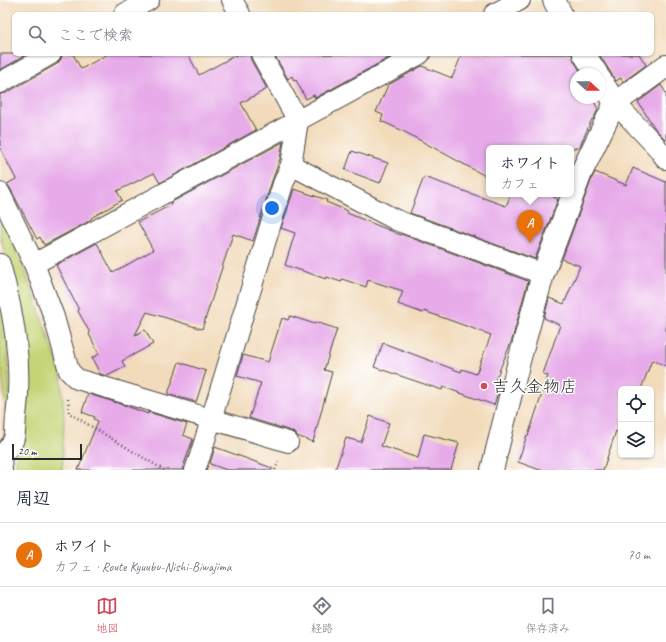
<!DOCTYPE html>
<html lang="ja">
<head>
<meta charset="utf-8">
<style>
  body { margin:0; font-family:Caveat,"Klee One",sans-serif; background:#f6f6f7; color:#1f2937 }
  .controls { position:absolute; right:12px; bottom:12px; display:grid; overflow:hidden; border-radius:6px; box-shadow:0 1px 3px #0004 }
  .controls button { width:36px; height:36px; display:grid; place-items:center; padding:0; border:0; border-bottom:1px solid #e0e1e3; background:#fff; color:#1f2937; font:20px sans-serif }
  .compass { position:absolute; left:570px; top:68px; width:36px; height:36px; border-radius:50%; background:#fff; box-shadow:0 1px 3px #0004; rotate:112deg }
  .scale { position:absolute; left:12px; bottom:10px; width:70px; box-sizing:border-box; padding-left:4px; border:2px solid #2b2b2b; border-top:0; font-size:11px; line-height:14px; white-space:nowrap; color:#2b2b2b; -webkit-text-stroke:3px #fff; paint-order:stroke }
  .you { position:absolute; left:272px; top:208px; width:14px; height:14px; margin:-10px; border:3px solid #fff; border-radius:50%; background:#1a73e8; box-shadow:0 0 0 6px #1a73e833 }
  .badge { display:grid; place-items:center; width:26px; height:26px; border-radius:50%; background:#d1495b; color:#fff; font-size:13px; font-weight:700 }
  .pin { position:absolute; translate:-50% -33px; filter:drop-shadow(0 1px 2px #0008) }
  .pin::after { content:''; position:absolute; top:21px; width:14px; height:12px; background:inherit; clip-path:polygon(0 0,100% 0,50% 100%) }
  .popup { position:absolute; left:486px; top:145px; width:88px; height:52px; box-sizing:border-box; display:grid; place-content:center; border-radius:6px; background:#fff; filter:drop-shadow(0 1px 3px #0005); font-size:13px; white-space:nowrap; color:#747a83 }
  .popup b { font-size:15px; color:#1f2937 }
  .popup::after { content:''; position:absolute; left:50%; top:100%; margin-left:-8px; border:8px solid transparent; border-top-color:#fff }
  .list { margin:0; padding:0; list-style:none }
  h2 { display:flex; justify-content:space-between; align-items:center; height:52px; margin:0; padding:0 16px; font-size:17px }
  h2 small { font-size:13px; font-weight:400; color:#747a83 }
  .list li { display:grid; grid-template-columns:26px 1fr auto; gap:12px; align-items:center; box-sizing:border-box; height:64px; padding:0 16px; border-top:1px solid #e0e1e3 }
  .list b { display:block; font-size:15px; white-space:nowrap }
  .list p { margin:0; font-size:13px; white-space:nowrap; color:#747a83 }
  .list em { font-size:13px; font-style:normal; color:#747a83 }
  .icon { flex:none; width:22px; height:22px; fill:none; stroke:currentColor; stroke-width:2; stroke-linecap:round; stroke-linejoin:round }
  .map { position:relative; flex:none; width:666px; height:470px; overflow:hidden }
  .search { position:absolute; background:#fff; box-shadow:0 1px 3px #0004; left:12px; right:12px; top:12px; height:44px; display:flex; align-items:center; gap:10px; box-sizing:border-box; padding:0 14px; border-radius:6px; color:#747a83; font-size:15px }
  .sheet { height:116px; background:#fff }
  nav { display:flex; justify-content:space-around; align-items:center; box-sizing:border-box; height:56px; border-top:1px solid #e0e1e3; background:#fff; font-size:11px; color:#747a83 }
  nav a { display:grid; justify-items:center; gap:2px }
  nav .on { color:#d1495b }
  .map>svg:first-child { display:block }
  .green { fill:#c5d476; stroke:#788050 }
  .building { fill:#e7abe9 }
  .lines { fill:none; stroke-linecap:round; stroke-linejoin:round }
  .street-casing { stroke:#494541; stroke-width:22 }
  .secondary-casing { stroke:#494541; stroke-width:24 }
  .path { stroke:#494541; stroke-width:2.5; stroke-dasharray:1 3; stroke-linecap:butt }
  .street { stroke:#fff; stroke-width:20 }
  .secondary { stroke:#fff; stroke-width:22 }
  .poi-dot { fill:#d1495b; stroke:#fff; stroke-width:1.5 }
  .labels { text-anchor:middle; stroke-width:3; stroke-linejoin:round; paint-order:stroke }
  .poi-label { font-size:17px; fill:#2b2b2b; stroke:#fff; text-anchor:start }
</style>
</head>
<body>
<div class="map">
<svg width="666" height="470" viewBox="0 0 666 470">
  <rect width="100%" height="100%" fill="#fff"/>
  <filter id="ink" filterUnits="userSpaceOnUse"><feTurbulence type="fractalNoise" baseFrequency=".025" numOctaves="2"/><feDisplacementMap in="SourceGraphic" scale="8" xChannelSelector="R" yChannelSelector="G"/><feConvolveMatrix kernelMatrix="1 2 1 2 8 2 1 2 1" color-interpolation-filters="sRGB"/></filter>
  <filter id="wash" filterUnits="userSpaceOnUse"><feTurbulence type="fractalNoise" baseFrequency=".012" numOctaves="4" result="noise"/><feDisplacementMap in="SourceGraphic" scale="16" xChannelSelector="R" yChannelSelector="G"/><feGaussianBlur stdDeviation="0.9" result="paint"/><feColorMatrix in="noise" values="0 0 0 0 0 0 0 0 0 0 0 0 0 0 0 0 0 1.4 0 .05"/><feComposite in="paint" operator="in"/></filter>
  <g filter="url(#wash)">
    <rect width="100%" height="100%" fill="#f2dbbb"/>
    <g class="green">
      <path d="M0,211L25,271L61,373L64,417L62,470H16L17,457L25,415L8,262L0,236Z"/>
      <path d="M0,289L6,310L10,409L6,411L2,372L0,364Z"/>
    </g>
    <g id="blocks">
      <g class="building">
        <path d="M0,54H28L0,70Z"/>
        <path d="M62,54H73L81,69L108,54H188L199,75L238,54H250L251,60L267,89L241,103L256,130L160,183L154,173L117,191L122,200L91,218V219L86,223L44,245L40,237L37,239L10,188L7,184L16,179L0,148V94L6,93L57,64L61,59Z"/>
        <path d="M274,54H396L315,98L314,95L306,99L296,80L294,81L292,76L288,79Z"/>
        <path d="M462,54H572L574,61L582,74H576V98H592L598,109L593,120L592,119L579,148H489V178L403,131L381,121L383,115L376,112L388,85L422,66L452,78Z"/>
        <path d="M599,54H639L646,65L623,82L621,78L616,81Z"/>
        <path d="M661,85L666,93V140L656,130L638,102Z"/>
        <path d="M283,142L280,159L272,181L253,241L233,234L202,329L147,312L135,335L145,330L153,344L122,361L125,367L107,376L100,374L92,358L99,354L89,334L90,333L78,311L79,310L56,265L97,243L113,273L153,250L138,222L171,205L170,203Z"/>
        <path d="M352,151L388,163L380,183L345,170Z"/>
        <path d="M633,168L666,182V366L652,360L641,389H621V422L618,432L616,431L603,470H540L518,462L527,435L528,436L548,376L543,374L560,325L544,318L549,298L564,304L580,266L562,259L592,178L595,172L626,185Z"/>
        <path d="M424,177L506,206L511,194H547L558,199L535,259L410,213Z"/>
        <path d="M294,189L327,200L326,202L348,211L347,213L401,235V234L528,281L512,340L495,381L501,383L494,405L443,387L442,390L374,367L383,343L461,372L462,369L476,374L491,335L424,311L423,313L398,304L403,291L368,280L366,287L342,279L341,282L327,277L326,279L285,265L295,233L281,228Z"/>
        <path d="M290,316L315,324L316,322L337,329L324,370L332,372L313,442L297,436L296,434L291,431L249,418L261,383L237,376L243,355L268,362L282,318L288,320Z"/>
        <path d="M179,362L206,371L196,402L168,394Z"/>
        <path d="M88,394L121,404L148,414V412L187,424L183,435L193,439L182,470H78L98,421L94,419L95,417L82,412Z"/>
        <path d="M370,416L389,423L381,446L418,458L424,434L459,443L451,470H335L346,438L361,442Z"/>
        <path d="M215,447L272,468V470H227L210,464Z"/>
      </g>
    </g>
  </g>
  <g filter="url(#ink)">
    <use href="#blocks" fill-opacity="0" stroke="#494541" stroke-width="1"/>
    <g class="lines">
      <g class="street-casing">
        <g id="street">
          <path d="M232,0L240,14"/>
          <path d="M124,14L149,0"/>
          <path d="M494,14L520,0"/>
          <path d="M0,83L51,54"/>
          <path d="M615,103L656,146L666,159"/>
          <path d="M291,165L396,220L543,274"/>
          <path d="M0,193L34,264L54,317L69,371L77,379L288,442"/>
          <path d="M0,264C14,314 23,365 16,417C15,423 16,436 13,441C10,447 4,453 0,458"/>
          <path d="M34,264L420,54"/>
          <path d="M195,470L200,456L283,184L291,165L298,121L261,54"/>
        </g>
      </g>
      <g class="secondary-casing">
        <g id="secondary">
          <path d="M554,0L561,14"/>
          <path d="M584,54L597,74"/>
          <path d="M600,79L615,103"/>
          <path d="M0,458L1,470"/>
          <path d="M492,470L519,361L543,274L581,173L615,103L666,66"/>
        </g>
      </g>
      <g class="path">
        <path d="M68,399L69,413L164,470"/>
        <path d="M275,470L279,461"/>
      </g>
      <use href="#street" class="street"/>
      <use href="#secondary" class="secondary"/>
    </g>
  </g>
  <circle class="poi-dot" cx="484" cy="386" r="4"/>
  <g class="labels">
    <g class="poi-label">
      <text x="492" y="392">吉久金物店</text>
    </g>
  </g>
</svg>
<div class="controls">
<button><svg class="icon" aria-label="locate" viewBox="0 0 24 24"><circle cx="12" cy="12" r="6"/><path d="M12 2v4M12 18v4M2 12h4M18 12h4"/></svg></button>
<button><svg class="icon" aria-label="layers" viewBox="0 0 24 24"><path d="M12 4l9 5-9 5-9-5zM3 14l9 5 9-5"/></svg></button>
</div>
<svg class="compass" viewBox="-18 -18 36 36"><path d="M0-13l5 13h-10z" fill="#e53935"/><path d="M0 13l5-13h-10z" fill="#747a83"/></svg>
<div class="scale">20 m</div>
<div class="you"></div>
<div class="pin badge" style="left:530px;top:243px;background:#e8710a">A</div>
<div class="popup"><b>ホワイト</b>カフェ</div>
<div class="search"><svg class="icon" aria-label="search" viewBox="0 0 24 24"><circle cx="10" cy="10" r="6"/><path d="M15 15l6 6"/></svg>ここで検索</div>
</div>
<section class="sheet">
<h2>周辺<small></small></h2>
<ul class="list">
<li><span class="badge" style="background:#e8710a">A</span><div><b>ホワイト</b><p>カフェ · Route Kyuubu-Nishi-Biwajima</p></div><em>70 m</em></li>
</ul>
</section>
<nav>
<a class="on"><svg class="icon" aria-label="map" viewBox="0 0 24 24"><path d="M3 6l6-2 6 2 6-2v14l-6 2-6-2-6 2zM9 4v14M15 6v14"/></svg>地図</a>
<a><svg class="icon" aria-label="directions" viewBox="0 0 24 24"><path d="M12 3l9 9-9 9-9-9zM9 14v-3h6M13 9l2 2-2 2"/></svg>経路</a>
<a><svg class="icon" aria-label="saved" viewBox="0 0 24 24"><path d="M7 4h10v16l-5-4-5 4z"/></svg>保存済み</a>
</nav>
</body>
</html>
